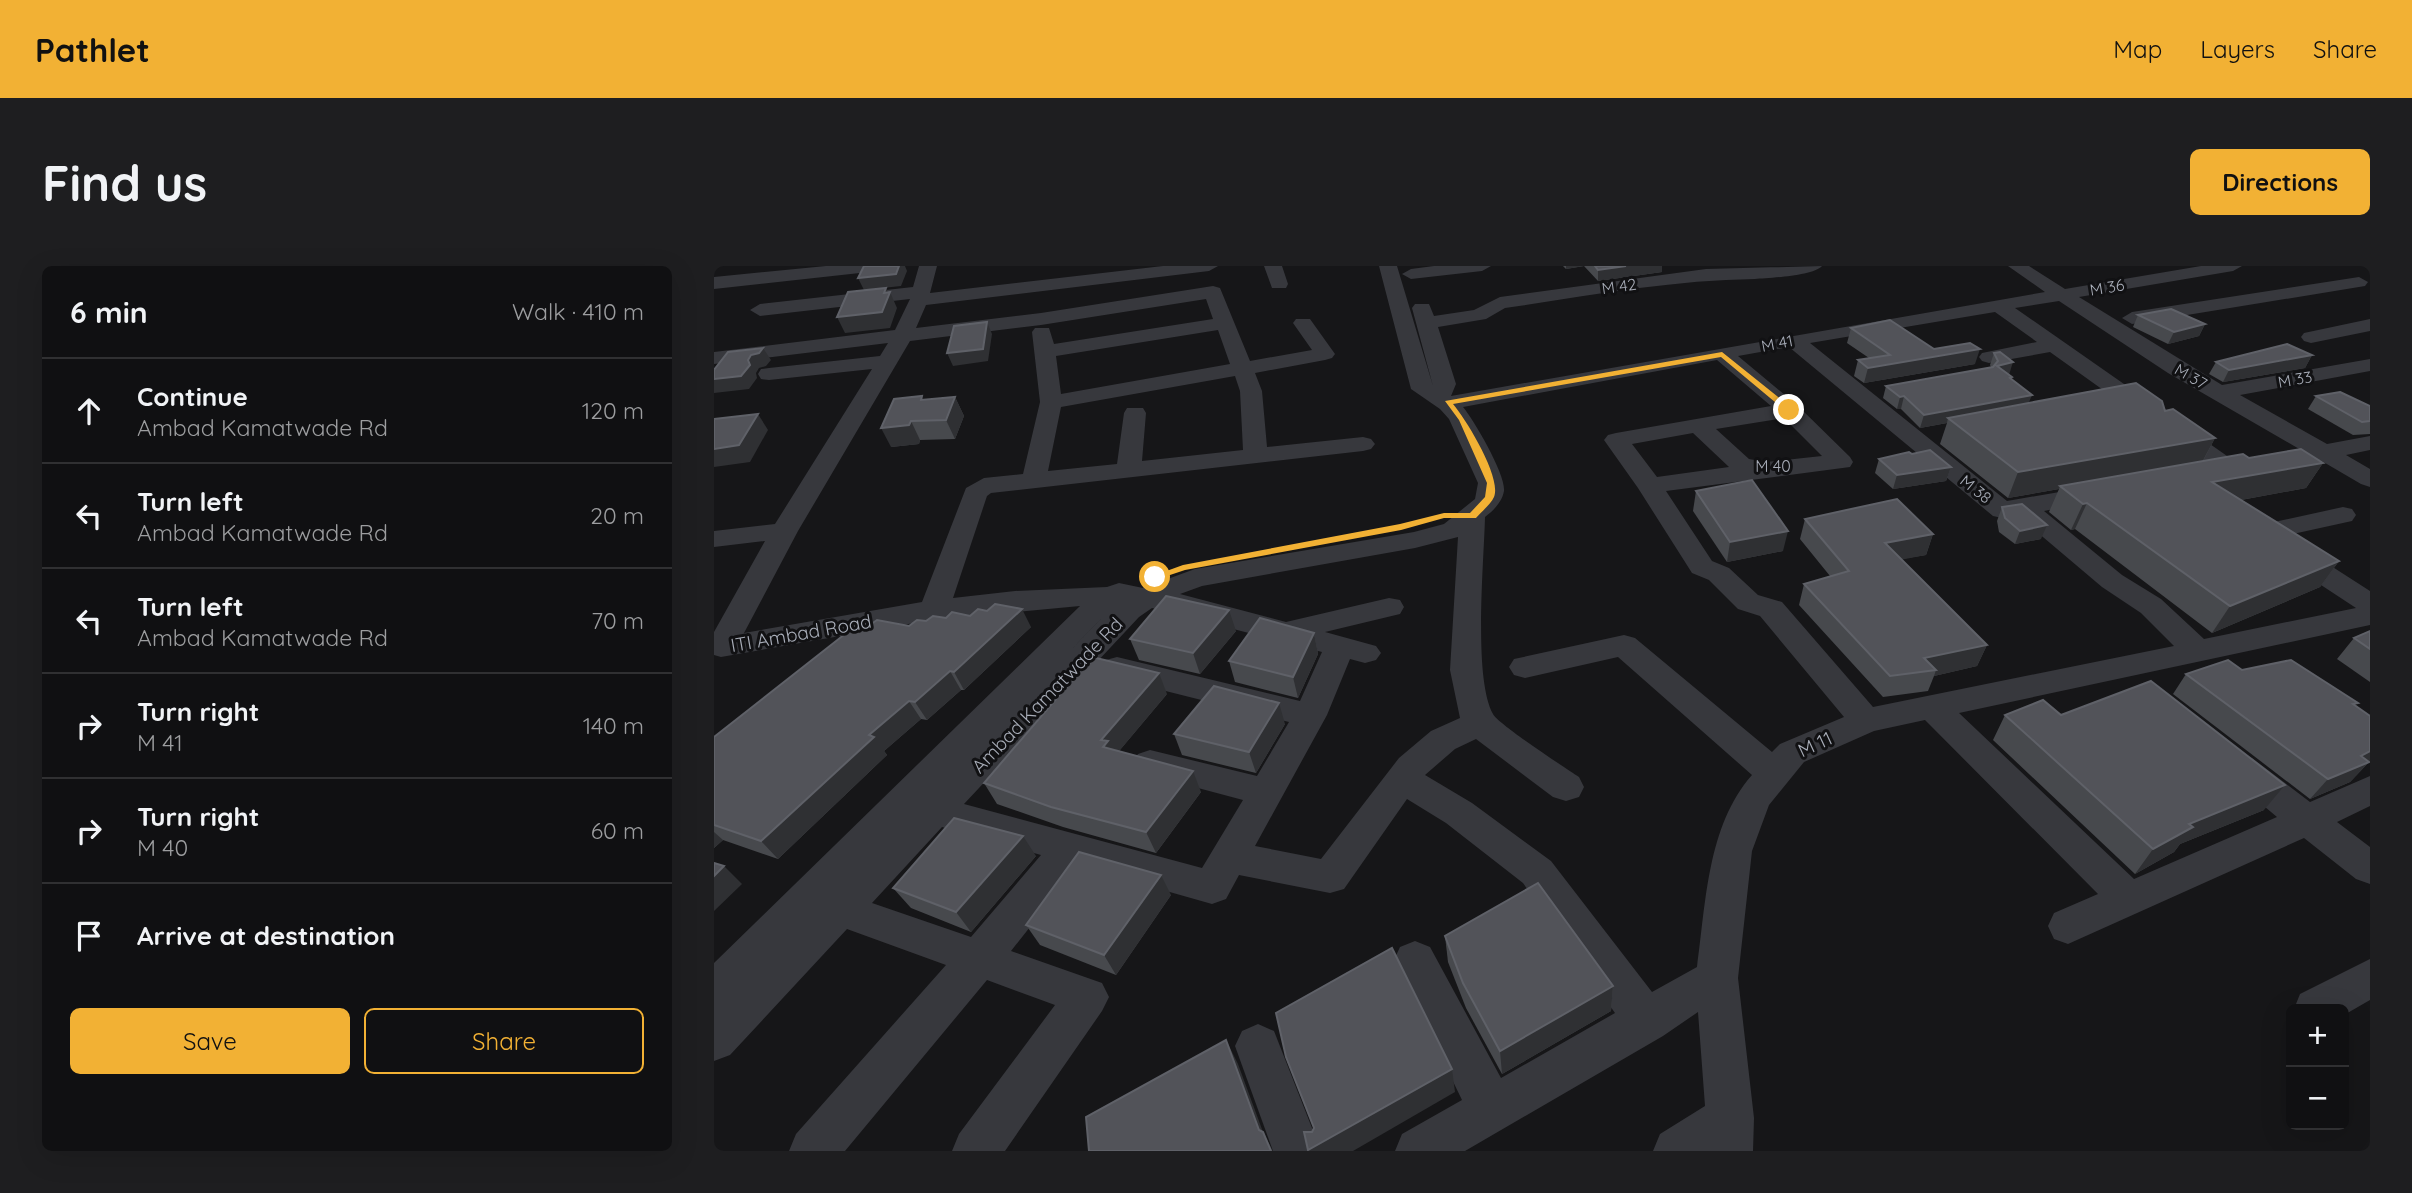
<!DOCTYPE html>
<html lang="en">
<head>
<meta charset="utf-8">
<style>
  body { margin:0; font-family:Quicksand,sans-serif; background:#1e1e20; color:#f1f3f6 }
  .controls { position:absolute; right:21px; bottom:21px; display:grid; overflow:hidden; border-radius:10px; box-shadow:0 7px 28px #0002 }
  .controls button { width:63px; height:63px; display:grid; place-items:center; padding:0; border:0; border-bottom:2px solid #303032; background:#101012; color:#f1f3f6; font:35px sans-serif }
  .stop { position:absolute; width:21px; height:21px; margin:-16px; border:5px solid #f2b134; border-radius:50%; background:#fff }
  .stop.end { background:#f2b134; border-color:#fff; box-shadow:0 2px 7px #0008 }
  .list { margin:0; padding:0; list-style:none }
  h2 { display:flex; justify-content:space-between; align-items:center; height:91px; margin:0; padding:0 28px; font-size:30px }
  h2 small { font-size:23px; font-weight:400; color:#9c9d9f }
  .list li { display:grid; grid-template-columns:46px 1fr auto; gap:21px; align-items:center; box-sizing:border-box; height:105px; padding:0 28px; border-top:2px solid #303032 }
  .list b { display:block; font-size:26px; white-space:nowrap }
  .list p { margin:0; font-size:23px; white-space:nowrap; color:#9c9d9f }
  .list em { font-size:23px; font-style:normal; color:#9c9d9f }
  .actions { display:flex; gap:14px; padding:21px 28px }
  .actions a { flex:1; padding:16px 0; border:2px solid #f2b134; border-radius:10px; text-align:center; font-size:24px; color:#f2b134 }
  .actions .main { background:#f2b134; color:#111 }
  .icon { flex:none; width:38px; height:38px; fill:none; stroke:currentColor; stroke-width:2; stroke-linecap:round; stroke-linejoin:round }
  .map { position:relative; flex:none; width:1656px; height:885px; overflow:hidden; border-radius:10px }
  header { display:flex; align-items:center; gap:42px; box-sizing:border-box; height:98px; padding:0 35px; background:#f2b134; color:#111 }
  header strong { font-size:33px }
  nav { display:flex; gap:38px; margin-inline-start:auto; font-size:24px }
  .intro { display:flex; align-items:center; justify-content:space-between; box-sizing:border-box; height:168px; padding:0 42px }
  h1 { margin:0; font-size:49px }
  .button { padding:18px 32px; border-radius:10px; background:#f2b134; color:#111; font-size:24px; font-weight:700 }
  main { display:flex; gap:42px; padding:0 42px }
  aside { flex:1; background:#101012; border-radius:10px; box-shadow:0 7px 28px #0002 }
  .map>svg:first-child { display:block }
  .lines { fill:none; stroke-linecap:round; stroke-linejoin:round }
  .minor { fill:#37383d; fill-rule:evenodd }
  .wall { fill:#47494d }
  .shaded-wall { fill:#2f3033 }
  .building { fill:#525359; stroke:#5f6168; stroke-width:2 }
  .route { fill:#f2b134 }
  .labels { text-anchor:middle; stroke-width:6; stroke-linejoin:round; paint-order:stroke }
  .far-street-label { font-size:16px; fill:#a8adb8; stroke:#111113 }
  .street-label { font-size:19px; fill:#a8adb8; stroke:#111113 }
</style>
</head>
<body>
<header>
<strong>Pathlet</strong>
<nav><a>Map</a><a>Layers</a><a>Share</a></nav>
</header>
<div class="intro"><h1>Find us</h1><a class="button">Directions</a></div>
<main>
<aside>
<h2>6 min<small>Walk · 410 m</small></h2>
<ul class="list">
<li><svg class="icon" aria-label="ahead" viewBox="0 0 24 24"><path d="M12 20V5M6 11l6-6 6 6"/></svg><div><b>Continue</b><p>Ambad Kamatwade Rd</p></div><em>120 m</em></li>
<li><svg class="icon" aria-label="left" viewBox="0 0 24 24"><path d="M17 20v-9H6M10 6l-5 5 5 5"/></svg><div><b>Turn left</b><p>Ambad Kamatwade Rd</p></div><em>20 m</em></li>
<li><svg class="icon" aria-label="left" viewBox="0 0 24 24"><path d="M17 20v-9H6M10 6l-5 5 5 5"/></svg><div><b>Turn left</b><p>Ambad Kamatwade Rd</p></div><em>70 m</em></li>
<li><svg class="icon" aria-label="right" viewBox="0 0 24 24"><path d="M7 20v-9h11M14 6l5 5-5 5"/></svg><div><b>Turn right</b><p>M 41</p></div><em>140 m</em></li>
<li><svg class="icon" aria-label="right" viewBox="0 0 24 24"><path d="M7 20v-9h11M14 6l5 5-5 5"/></svg><div><b>Turn right</b><p>M 40</p></div><em>60 m</em></li>
<li><svg class="icon" aria-label="arrive" viewBox="0 0 24 24"><path d="M6 21V4h12l-3 4 3 4H6"/></svg><div><b>Arrive at destination</b></div></li>
</ul>
<div class="actions"><a class="main">Save</a><a>Share</a></div>
</aside>
<div class="map">
<svg width="1656" height="885" viewBox="0 0 1656 885">
  <rect width="100%" height="100%" fill="#161618"/>
  <g class="lines">
    <g class="minor">
      <path d="M112,0H173L164,5L0,23V11Z"/>
      <path d="M205,0H223L216,27L449,0H504L495,5L212,39L202,62L327,47L499,20L506,22L536,95L598,84L579,57L582,53H596L621,88L618,92L611,94L541,107L548,125L553,181L649,171L657,173L661,178L657,183L649,185L277,227L273,230L239,332L301,325L393,321L405,317L429,322L481,303L700,266L730,258L761,233L764,217L735,153L726,143L697,123L665,0H683L719,120L698,42L701,38H715L720,50L760,44L786,31L992,3L1108,0C1099,10 1055,12 1041,13C957,14 874,30 791,42L772,53L724,61L742,118L737,130L1331,26L1294,0H1315L1351,23L1487,0H1528L1519,5L1365,31L1508,119L1656,93V105L1526,129L1613,178L1656,170V184L1632,189L1656,203V221L1647,218L1606,194L1553,205L1544,203L1541,198L1544,193L1587,184L1454,107L1345,35L1301,42L1526,199L1529,204L1526,209L1517,211L1508,209L1336,86L1275,97L1268,95L1265,91L1268,87L1323,76L1281,46L1096,77L1293,235L1386,219L1395,222L1399,227L1395,232L1330,245L1408,309L1447,333L1490,373L1642,342L1566,292L1562,286L1566,280L1576,278L1586,280L1656,325V359L1245,447L1420,613L1563,551L1514,510L1508,501L1514,492L1526,488L1538,492L1596,536L1656,510V540L1623,556L1656,581V618L1642,613L1590,572L1354,678L1340,673L1334,660L1340,647L1384,628L1211,454L1160,465L1090,496L1055,539L1038,585L1024,712L1040,852L1039,885H939L946,868L991,840L984,746L949,770L751,885H681L688,868L748,834L680,694L686,681L701,675L716,681L787,812L901,747L809,617L732,557L693,533L630,623L616,627L525,609L512,633L498,638L364,600L297,685L388,717L395,731L388,745L291,885H238L245,868L341,739L273,714L131,885H75L82,868L232,699L133,663L16,789L0,795V697L366,340L217,354L7,391L0,389V366L51,275L0,281V265L61,258L158,103L55,114L47,113L44,108L47,103L55,102L166,90L174,77L0,98V86L181,64L196,33L46,50L36,44L46,38L199,21ZM492,33L499,53L340,78L335,62H321L318,66L326,136L309,208L270,212L252,222L208,336L30,367L84,265L196,75L327,59ZM504,64L516,98L347,128L342,90ZM1075,81L1279,250L1288,252L1303,249L1388,321L1427,347L1460,380L1159,441L1068,336L1044,329L1015,302L998,295L952,225L1136,201L1139,196L1136,191L1083,139L1024,90ZM1003,94L1057,140L902,167L894,169L890,174L924,222L978,307L995,314L1024,343L1046,350L1130,451L1066,478L1058,486L921,372L910,369L800,393L795,401L800,409L811,412L904,391L1038,509C993,560 992,637 983,701L938,726L837,595L758,537L711,509L741,483L762,473L839,531L852,535L865,531L870,521L865,511C850,501 784,458 779,448C759,412 770,296 771,251C780,244 788,236 790,225C792,209 760,154 749,141ZM521,110L526,125L529,184L428,195L432,147L429,142H413L410,147L403,198L334,205L347,141ZM1070,152L1108,190L1052,196L1035,193L1002,163ZM979,167L1015,201L943,211L918,178ZM744,271L736,404L746,452L717,465L685,492L607,593L541,580L613,449L636,393L651,397L662,394L667,387L662,380L611,366L686,348L690,341L686,334L675,332L572,356L466,328L488,320L701,282ZM438,342L608,386L586,435L403,391L392,394L387,402L392,410L575,456L543,510L436,484L424,488L418,497L424,506L529,534L488,602L250,538L425,351ZM388,352L343,398L383,357ZM228,561L327,589L257,671L158,637Z"/>
      <path d="M550,0H568L574,18L572,22H558Z"/>
      <path d="M720,0H777L768,5L697,13L688,8L697,3Z"/>
      <path d="M1645,11L1654,16L1651,20L1418,58L1408,52L1418,46Z"/>
      <path d="M1656,53V65L1597,77L1590,75L1587,71L1590,67Z"/>
      <path d="M1629,241L1638,243L1642,249L1638,255L1547,275L1537,273L1533,267L1537,261Z"/>
      <path d="M1656,693V734L1630,749V743H1580L1586,728Z"/>
      <path d="M544,758L560,765L607,885H559L521,780L528,765Z"/>
    </g>
  </g>
  <g class="wall">
    <path d="M849,0H948V6L884,15L870,0L852,3Z"/>
    <path d="M1424,49L1491,58L1485,70L1454,78L1419,61Z"/>
    <path d="M1137,62L1220,83L1261,98L1150,117L1140,110L1144,94L1155,92L1133,77Z"/>
    <path d="M1280,87L1295,108L1298,111V113L1315,137L1451,145L1501,172L1489,195L1535,192L1609,197L1592,222L1527,234L1625,295L1606,321L1498,367L1361,263L1357,264L1335,246L1345,223L1294,232L1226,178L1233,157L1206,162L1187,143H1183L1169,132L1172,120L1277,101L1276,99Z"/>
    <path d="M1598,89L1591,102L1509,116L1495,108L1502,96Z"/>
    <path d="M1602,130L1656,140V168L1639,169L1594,143Z"/>
    <path d="M241,131L250,150L241,173L206,174L205,178L177,181L210,134Z"/>
    <path d="M1198,188L1237,201L1232,215L1179,223L1161,207L1165,193Z"/>
    <path d="M982,225L1069,285L1013,296L979,245Z"/>
    <path d="M1288,241L1327,273L1301,278L1285,266L1283,255Z"/>
    <path d="M1091,253L1219,268L1212,289L1187,293L1273,379L1263,400L1220,410L1214,425L1169,431L1085,339L1090,318L1116,310L1086,273Z"/>
    <path d="M256,350L317,361L250,424H247L213,454L207,453L170,485L173,489L64,593L9,574L0,582V471L156,359L195,360L212,355Z"/>
    <path d="M522,365L486,408L425,394L416,373Z"/>
    <path d="M1656,365V416L1623,393L1640,372Z"/>
    <path d="M600,367L604,388L584,432L521,416L515,395Z"/>
    <path d="M1528,404L1641,440L1656,450V495L1636,516L1596,533L1459,428L1472,408Z"/>
    <path d="M453,428L405,485L487,526L442,587L349,561L283,538L270,517Z"/>
    <path d="M1291,449H1347L1550,544L1466,578L1460,586L1421,608L1279,474Z"/>
    <path d="M571,458L542,507L468,489L460,468Z"/>
    <path d="M322,590L257,666L197,642L179,622Z"/>
    <path d="M457,629L402,709L326,679L312,659Z"/>
    <path d="M731,670L899,720L897,745L788,808L752,742L734,696Z"/>
  </g>
  <g class="shaded-wall">
    <path d="M185,0H191L193,5L187,20L150,24L144,12Z"/>
    <path d="M852,0H870L852,3Z"/>
    <path d="M912,0H948V6L884,15V4Z"/>
    <path d="M172,22L175,28L176,26L183,42L176,62L131,67L123,51L170,27Z"/>
    <path d="M273,56L278,68L274,95L239,100L233,87Z"/>
    <path d="M1491,58L1485,70L1454,78L1460,66Z"/>
    <path d="M49,82L57,94L52,100L45,102L42,107L43,112L35,123L0,127V113L34,94L37,89Z"/>
    <path d="M1266,83L1261,98L1150,117L1154,102Z"/>
    <path d="M1598,89L1591,102L1509,116L1515,104Z"/>
    <path d="M1299,96L1295,109L1283,100Z"/>
    <path d="M1318,129L1313,141L1234,152L1233,157L1206,162L1210,149Z"/>
    <path d="M1190,130L1187,143H1183L1186,131Z"/>
    <path d="M241,131L250,150L241,173L232,154Z"/>
    <path d="M44,148L54,164L36,196L0,201V183Z"/>
    <path d="M197,155L206,174L205,178L177,181L167,162Z"/>
    <path d="M1501,172L1487,198L1346,220L1345,223L1294,232L1304,206Z"/>
    <path d="M1609,197L1592,222L1483,242L1498,216Z"/>
    <path d="M1237,201L1232,215L1179,223L1183,209Z"/>
    <path d="M1373,237L1361,263L1357,264L1369,238Z"/>
    <path d="M1333,259L1327,273L1301,278L1306,265Z"/>
    <path d="M1074,265L1069,285L1013,296L1016,276Z"/>
    <path d="M1219,268L1212,289L1165,298L1171,277Z"/>
    <path d="M1625,295L1606,321L1498,367L1516,340Z"/>
    <path d="M308,343L317,361L250,424L240,406Z"/>
    <path d="M515,344L522,365L486,408L479,387Z"/>
    <path d="M600,367L604,388L584,432L579,411Z"/>
    <path d="M1273,379L1263,400L1220,410L1222,404L1210,392Z"/>
    <path d="M236,405L247,424L213,454L201,436Z"/>
    <path d="M445,407L453,428L401,490L390,480L387,474Z"/>
    <path d="M195,435L207,453L170,485L173,489L64,593L47,575L155,469Z"/>
    <path d="M565,437L571,458L542,507L535,486Z"/>
    <path d="M1656,485V495L1636,516L1596,533L1614,513L1647,490Z"/>
    <path d="M479,505L487,526L442,587L432,566Z"/>
    <path d="M1571,519L1550,544L1466,578L1460,586L1421,608L1439,583L1475,558Z"/>
    <path d="M0,566L9,574L0,582Z"/>
    <path d="M309,570L322,590L257,666L242,646Z"/>
    <path d="M10,600L28,618L0,645V610Z"/>
    <path d="M447,609L457,629L402,709L390,689Z"/>
    <path d="M899,720L897,745L788,808L786,785Z"/>
    <path d="M512,774L524,798L549,866L559,885H557L545,864Z"/>
    <path d="M738,803L741,826L639,885H595L594,884Z"/>
  </g>
  <g class="building">
    <path d="M150,0H185L182,8L144,12Z"/>
    <path d="M881,0H912L884,4Z"/>
    <path d="M172,22L170,27L176,26L168,46L123,51L134,26Z"/>
    <path d="M1457,43L1491,58L1460,66L1424,49Z"/>
    <path d="M1176,54L1220,83L1256,77L1266,83L1154,102L1144,94L1176,89L1137,62Z"/>
    <path d="M273,56L269,83L233,87L240,60Z"/>
    <path d="M1573,78L1598,89L1515,104L1502,96Z"/>
    <path d="M49,82L45,87L37,89L34,94L36,99L27,110L0,113V104L14,86Z"/>
    <path d="M1286,86L1299,96L1283,100L1298,111L1296,112L1318,129L1210,149L1190,130L1186,131L1172,120L1279,101L1284,95L1280,87Z"/>
    <path d="M1422,117L1448,135L1451,145L1459,143L1501,172L1304,206L1234,152Z"/>
    <path d="M1626,126L1656,140V155L1648,156L1602,130Z"/>
    <path d="M208,130L207,134L241,131L232,154L197,155L195,159L167,162L180,133Z"/>
    <path d="M44,148L25,179L0,183V153Z"/>
    <path d="M1587,183L1609,197L1498,216L1625,295L1516,340L1373,237L1369,238L1346,220L1529,188L1535,192Z"/>
    <path d="M1216,184L1237,201L1183,209L1165,193L1195,186L1198,188Z"/>
    <path d="M1038,214L1074,265L1016,276L982,225Z"/>
    <path d="M1183,233L1219,268L1171,277L1273,379L1210,392L1222,404L1176,410L1090,318L1135,305L1091,253Z"/>
    <path d="M1308,238L1333,259L1306,265L1291,252L1288,241Z"/>
    <path d="M452,330L515,344L479,387L416,373Z"/>
    <path d="M281,338L308,343L240,406L236,405L201,436L195,435L155,469L160,471L47,575L0,559V471L145,357L156,359L163,354L195,360L203,354L212,355L219,350L232,352L238,346L256,350L264,343L273,345Z"/>
    <path d="M546,352L600,367L579,411L515,395Z"/>
    <path d="M1656,365V383L1640,372Z"/>
    <path d="M378,391L445,407L387,474L394,475L389,481L479,505L432,566L337,541L270,517Z"/>
    <path d="M1514,394L1528,404L1577,394L1644,437L1639,438L1656,450V485L1647,490L1655,496L1614,513L1472,408Z"/>
    <path d="M1437,415L1571,519L1475,558L1479,561L1439,583L1291,449L1329,434L1347,449Z"/>
    <path d="M500,420L565,437L535,486L460,468Z"/>
    <path d="M240,552L309,570L242,646L179,622Z"/>
    <path d="M365,586L447,609L390,689L312,659Z"/>
    <path d="M0,597L10,600L0,610Z"/>
    <path d="M824,617L899,720L786,785L749,717L731,670Z"/>
    <path d="M678,682L738,803L594,884L590,866H598L600,862L572,791L562,747Z"/>
    <path d="M512,774L545,864L549,866L557,885H375L372,851Z"/>
  </g>
  <path class="route" d="M1008,86L1078,142V146H1073L1007,91L739,138C752,153 788,212 780,231C777,238 767,246 762,252H730L687,264L471,304L441,314L436,311L469,299L686,258L730,247H756L771,231L773,217L745,154L731,135Z"/>
  <g class="labels">
    <g class="far-street-label">
      <text transform="translate(905 20) rotate(-8)" y="6">M 42</text>
      <text transform="translate(1393 21) rotate(-9)" y="6">M 36</text>
      <text transform="translate(1063 77) rotate(-11)" y="6">M 41</text>
      <text transform="translate(1477 110) rotate(30)" y="6">M 37</text>
      <text transform="translate(1581 113) rotate(-10)" y="6">M 33</text>
      <text x="1059" y="206">M 40</text>
      <text transform="translate(1262 223) rotate(39)" y="6">M 38</text>
    </g>
    <g class="street-label">
      <text transform="translate(87 367) rotate(-10)" y="7">ITI Ambad Road</text>
      <text transform="translate(333 429) rotate(-46)" y="7">Ambad Kamatwade Rd</text>
      <text transform="translate(1101 478) rotate(-25)" y="7">M 11</text>
    </g>
  </g>
</svg>
<div class="controls">
<button>+</button>
<button>−</button>
</div>
<div class="stop" style="left:441px;top:311px"></div>
<div class="stop end" style="left:1075px;top:144px"></div>
</div>
</main>
</body>
</html>
